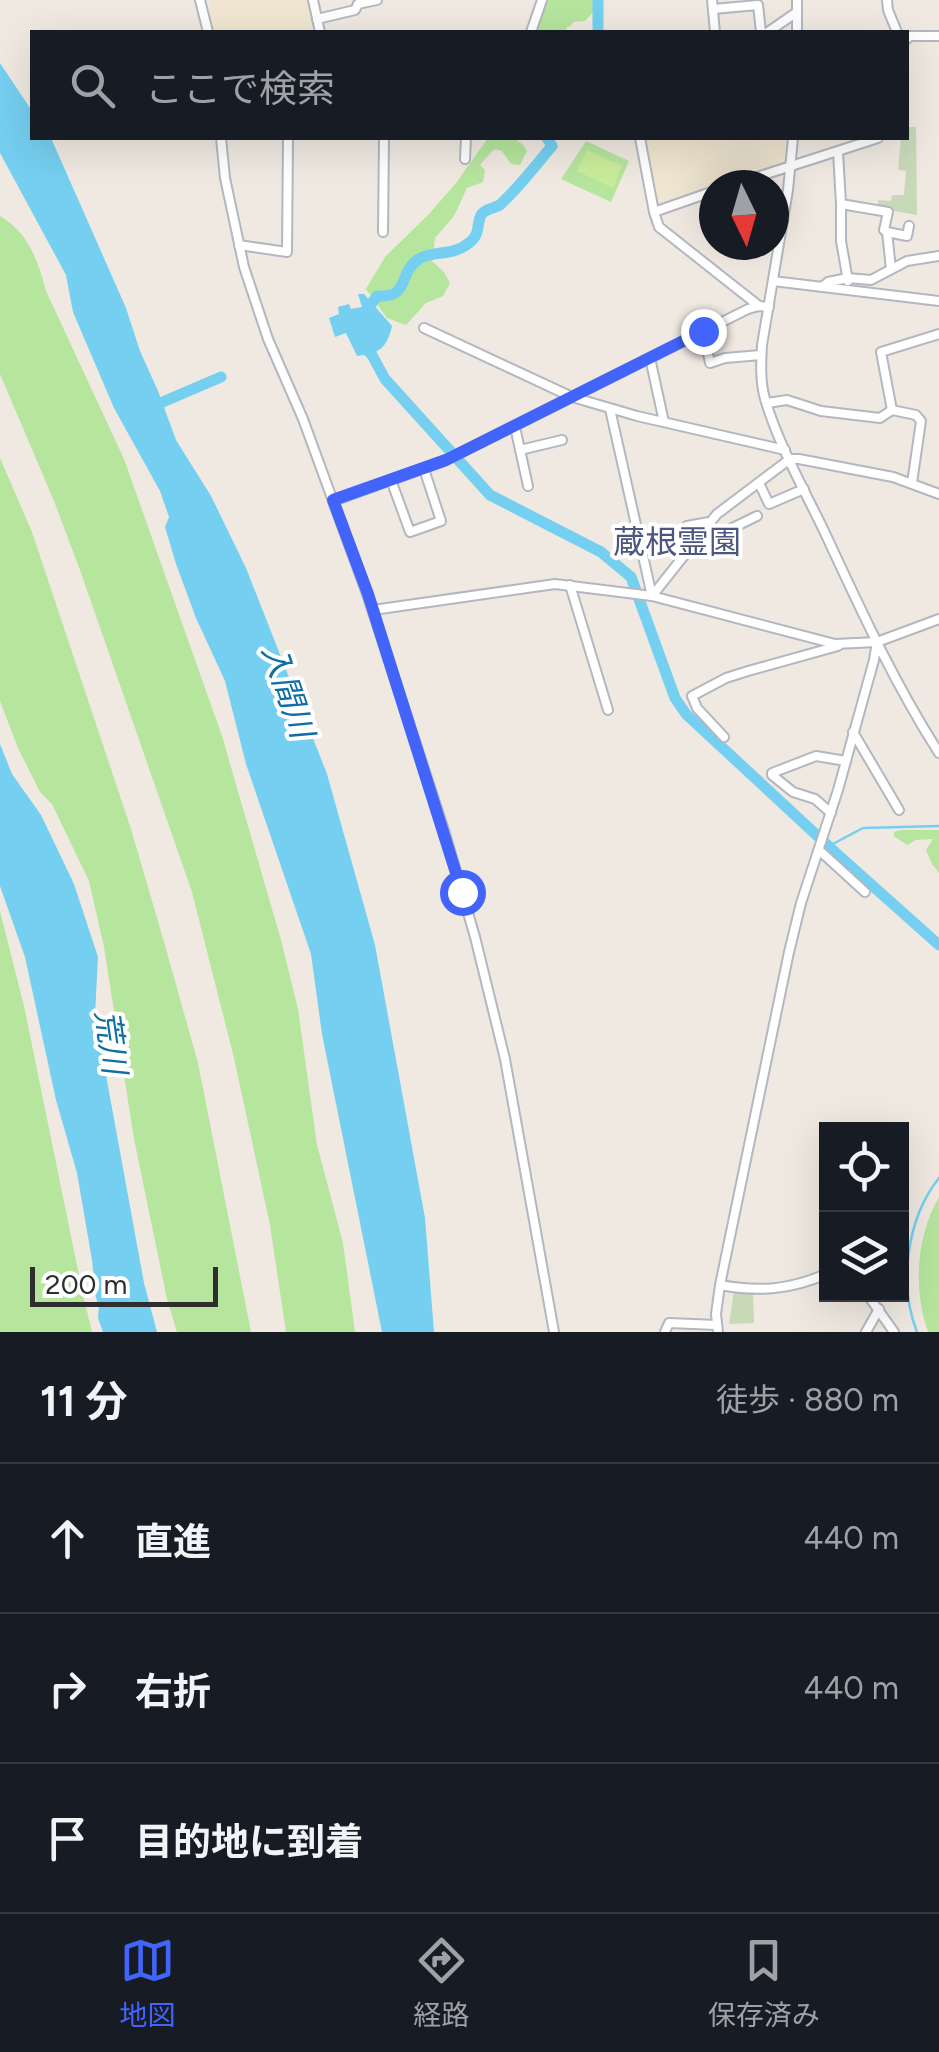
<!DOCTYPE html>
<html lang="ja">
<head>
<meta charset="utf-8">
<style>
  body { margin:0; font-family:Figtree,"Noto Sans JP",sans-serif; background:#242831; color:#f1f3f6 }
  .controls { position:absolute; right:30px; bottom:30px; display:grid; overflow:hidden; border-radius:0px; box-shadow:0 10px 40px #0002 }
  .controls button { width:90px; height:90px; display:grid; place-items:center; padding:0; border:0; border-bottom:2px solid #363941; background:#171b24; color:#f1f3f6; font:50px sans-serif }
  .compass { position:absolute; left:699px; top:170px; width:90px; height:90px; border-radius:50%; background:#171b24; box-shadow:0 10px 40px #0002; rotate:175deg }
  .scale { position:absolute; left:30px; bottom:25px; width:188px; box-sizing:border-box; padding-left:10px; border:5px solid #2e2e2e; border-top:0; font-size:28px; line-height:35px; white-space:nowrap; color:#2e2e2e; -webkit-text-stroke:8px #fff; paint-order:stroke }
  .stop { position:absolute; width:30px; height:30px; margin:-22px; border:8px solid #4264fb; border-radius:50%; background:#fff }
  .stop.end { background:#4264fb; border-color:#fff; box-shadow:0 2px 10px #0008 }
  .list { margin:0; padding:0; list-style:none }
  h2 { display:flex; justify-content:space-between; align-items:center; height:130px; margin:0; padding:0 40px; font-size:42px }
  h2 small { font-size:32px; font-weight:400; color:#9ea1a6 }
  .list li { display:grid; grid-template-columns:65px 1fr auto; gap:30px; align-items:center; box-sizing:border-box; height:150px; padding:0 40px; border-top:2px solid #363941 }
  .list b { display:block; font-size:38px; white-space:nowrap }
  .list em { font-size:32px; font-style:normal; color:#9ea1a6 }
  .icon { flex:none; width:55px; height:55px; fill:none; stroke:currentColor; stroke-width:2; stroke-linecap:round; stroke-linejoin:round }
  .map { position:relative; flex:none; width:939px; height:1332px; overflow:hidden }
  .search { position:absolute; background:#171b24; box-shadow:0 10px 40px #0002; left:30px; right:30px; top:30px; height:110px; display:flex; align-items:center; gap:25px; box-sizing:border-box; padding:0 35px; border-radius:0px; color:#9ea1a6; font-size:38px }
  .sheet { height:580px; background:#171b24 }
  nav { display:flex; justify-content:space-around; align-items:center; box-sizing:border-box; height:140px; border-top:2px solid #363941; background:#171b24; font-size:28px; color:#9ea1a6 }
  nav a { display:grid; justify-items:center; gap:5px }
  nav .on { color:#4264fb }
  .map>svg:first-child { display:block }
  .education { fill:#f0e6d1 }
  .green { fill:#b6e59e }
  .cemetery { fill:#c8d9b8 }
  .pitch { fill:#c9ec9a }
  .water { fill:#75cff0 }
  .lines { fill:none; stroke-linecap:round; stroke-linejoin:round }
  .stream { stroke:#75cff0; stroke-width:2.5 }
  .river { stroke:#75cff0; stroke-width:11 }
  .minor-casing { stroke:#b4b7c1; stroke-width:12 }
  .minor { stroke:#fff; stroke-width:8 }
  .route { stroke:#4264fb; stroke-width:12 }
  .labels { text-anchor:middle; stroke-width:8; stroke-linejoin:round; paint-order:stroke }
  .neighbourhood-label { font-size:32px; fill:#4d5680; stroke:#fff }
  .water-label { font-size:32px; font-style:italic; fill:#0d6fa3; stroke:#fff }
</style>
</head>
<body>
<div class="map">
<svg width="939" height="1332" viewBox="0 0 939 1332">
  <rect width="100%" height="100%" fill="#efe9e1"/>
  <g class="education">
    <path d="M209,0H309L316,32H213Z"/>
    <path d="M643,138H788L786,163L728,185H714V190L657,210Z"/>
  </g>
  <g class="green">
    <path d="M547,0H597V8L585,21L573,22L571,26L567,27L566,32H537Z"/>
    <path d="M488,138C504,137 519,135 527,151L520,165L511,164L502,151L494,149L480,165L485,170L483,182L467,188L454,216L435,238L432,261L444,272L450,283L443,296L426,303L406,325L387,318L366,289L385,257L429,214L456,183Z"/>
    <path d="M586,141L629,161L611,202L561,179Z"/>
    <path d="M0,216C29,233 38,261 46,291L124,459L222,736L281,940L298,1009L317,1145L343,1243L355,1332H286L270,1225L234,1058L192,892L80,570L54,501L0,374Z"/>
    <path d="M0,458L32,532L131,829L164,942L198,1063L251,1332H177L167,1299L134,1139L104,947L89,881L52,804L40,792L18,748L0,701Z"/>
    <path d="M901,830H939V873L932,864L926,850L933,839L916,840L907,845L894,836V832Z"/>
    <path d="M0,911L24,1006L83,1295L92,1332H0Z"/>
    <path d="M939,1197V1332H928C913,1290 916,1236 939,1197Z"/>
  </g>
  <g class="cemetery">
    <path d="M907,127H916L917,215L878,208V200L891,201L892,195H904L906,171L898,170L901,138H906Z"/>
    <path d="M734,1291L753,1293L754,1323L729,1324Z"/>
  </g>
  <path class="pitch" d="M587,150L622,166L613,188L577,171Z"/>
  <g class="water">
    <path d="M0,63L32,111V138H51L126,308L140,351L158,391L176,440L211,496L246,568L327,774L375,945L425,1218L434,1332H382L322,1034L311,954L246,764L225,681L196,618L176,564L165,527L169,517L160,491L114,408L73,312L66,275L0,153Z"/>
    <path d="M358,294H364L392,326C387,348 379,354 357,356L346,333L335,337L329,318L339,314L338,307L349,304L351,309L362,307Z"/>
    <path d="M0,744L12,774L41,815L74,884L98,957L95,1015L144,1283L157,1332H103L98,1318L99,1306L96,1298L92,1260L77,1173L56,1100L25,957L0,886Z"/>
  </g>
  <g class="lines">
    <g class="stream">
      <path d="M829,846L863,828L939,826"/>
      <path d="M917,1332C898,1284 907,1218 939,1178"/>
    </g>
    <g class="river">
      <path d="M598,32V0"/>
      <path d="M364,314L377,296C411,298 397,273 419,259C432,250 452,257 469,243C481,234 476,225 481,215C485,208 495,209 501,204C520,186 535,166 552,146L547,138"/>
      <path d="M364,346L372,355L385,379L490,495L601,552L631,577L675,698L686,714L837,854L939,945"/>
      <path d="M151,407L221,377"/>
    </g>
    <g class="minor-casing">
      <g id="minor">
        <path d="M200,0L208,32"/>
        <path d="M313,0L320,32"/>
        <path d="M712,0L715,32"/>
        <path d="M887,0L888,10L897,32"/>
        <path d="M713,9L758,5L761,32"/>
        <path d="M317,19L355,10L358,4L377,0"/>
        <path d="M531,32L542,0"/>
        <path d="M768,32L797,12"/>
        <path d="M797,32V0"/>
        <path d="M906,40L910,36H939"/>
        <path d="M221,138L225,178L244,267L268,339L303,419L367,594L444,830L475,937L505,1059L554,1332"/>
        <path d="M640,138L654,212L659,227L759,306"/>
        <path d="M793,138L788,190L762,345C761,363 760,381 765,399C779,446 804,489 825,533C860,608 894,683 939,753"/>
        <path d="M838,152L841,204L888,212L884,230L887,232L891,269"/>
        <path d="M465,159L466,138"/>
        <path d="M732,185L878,138"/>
        <path d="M841,204V241L848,281"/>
        <path d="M654,212L714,191"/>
        <path d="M383,232L384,138"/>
        <path d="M887,232L907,236L909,226"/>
        <path d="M239,245L287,252L288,138"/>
        <path d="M773,281L939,301"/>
        <path d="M822,287L828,282L848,278L871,280L907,261L939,256"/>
        <path d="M424,328L572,397L637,416L785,450"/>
        <path d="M703,331L710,363L725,358L761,355"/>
        <path d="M650,358L664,422"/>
        <path d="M767,403L787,400L821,411L880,418L892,410L916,415L921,421L912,483"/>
        <path d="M610,409L652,596"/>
        <path d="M892,410L881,352L939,334"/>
        <path d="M515,427L528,486"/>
        <path d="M520,450L562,440"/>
        <path d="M391,480L410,532L441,521L424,469"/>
        <path d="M759,483L769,504L804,489"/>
        <path d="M333,501L446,460L748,309L759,306L769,307"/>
        <path d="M687,526L709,522L716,536L757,516"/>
        <path d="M570,585L608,710"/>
        <path d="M652,596L717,514L790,459H799L893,477L939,494"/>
        <path d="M373,610L555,584L652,596L835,644L877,642L939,619"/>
        <path d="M853,732L899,810"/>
        <path d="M724,737L697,708L692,696L726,678L748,671L838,646"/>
        <path d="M831,813L815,799L793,792L772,775V773L816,756L846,761"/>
        <path d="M819,850L865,892"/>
        <path d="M720,1285C759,1292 790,1290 826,1274"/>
        <path d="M867,1294L894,1332"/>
        <path d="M665,1332L669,1323L717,1325"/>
        <path d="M718,1332L716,1314L720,1285L789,952L801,903L838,790L874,660L877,642"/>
        <path d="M866,1332L879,1309"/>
      </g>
    </g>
    <use href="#minor" class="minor"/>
  </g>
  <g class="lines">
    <path class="route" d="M462,892L368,594L333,500L446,460L703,331"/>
  </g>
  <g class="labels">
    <g class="neighbourhood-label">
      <text x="677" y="553">蔵根霊園</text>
    </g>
    <g class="water-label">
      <text transform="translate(288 691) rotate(71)" y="11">入間川</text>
      <text transform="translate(111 1042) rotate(82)" y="11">荒川</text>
    </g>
  </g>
</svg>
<div class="controls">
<button><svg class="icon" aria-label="locate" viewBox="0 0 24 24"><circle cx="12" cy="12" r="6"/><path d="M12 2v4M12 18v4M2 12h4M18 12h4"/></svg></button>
<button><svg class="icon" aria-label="layers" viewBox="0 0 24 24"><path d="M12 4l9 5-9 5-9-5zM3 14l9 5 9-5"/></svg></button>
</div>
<svg class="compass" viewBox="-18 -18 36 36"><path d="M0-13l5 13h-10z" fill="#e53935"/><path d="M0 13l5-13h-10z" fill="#9ea1a6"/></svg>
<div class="scale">200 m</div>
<div class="stop" style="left:462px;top:892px"></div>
<div class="stop end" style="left:703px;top:331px"></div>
<div class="search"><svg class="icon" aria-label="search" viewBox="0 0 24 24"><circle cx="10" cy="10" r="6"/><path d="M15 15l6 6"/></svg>ここで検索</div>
</div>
<section class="sheet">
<h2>11 分<small>徒歩 · 880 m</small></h2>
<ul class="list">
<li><svg class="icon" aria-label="ahead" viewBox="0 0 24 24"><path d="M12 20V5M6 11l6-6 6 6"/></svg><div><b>直進</b></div><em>440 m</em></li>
<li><svg class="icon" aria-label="right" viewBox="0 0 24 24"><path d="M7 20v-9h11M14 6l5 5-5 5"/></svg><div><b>右折</b></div><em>440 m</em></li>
<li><svg class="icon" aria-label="arrive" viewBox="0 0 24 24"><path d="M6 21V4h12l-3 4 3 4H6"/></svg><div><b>目的地に到着</b></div></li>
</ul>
</section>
<nav>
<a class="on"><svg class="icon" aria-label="map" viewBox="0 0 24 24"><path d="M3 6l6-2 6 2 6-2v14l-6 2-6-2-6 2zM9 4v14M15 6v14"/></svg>地図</a>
<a><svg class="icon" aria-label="directions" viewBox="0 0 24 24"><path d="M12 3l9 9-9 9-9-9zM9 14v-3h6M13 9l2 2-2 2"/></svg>経路</a>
<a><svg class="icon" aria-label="saved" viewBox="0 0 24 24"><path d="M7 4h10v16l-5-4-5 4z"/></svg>保存済み</a>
</nav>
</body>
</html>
